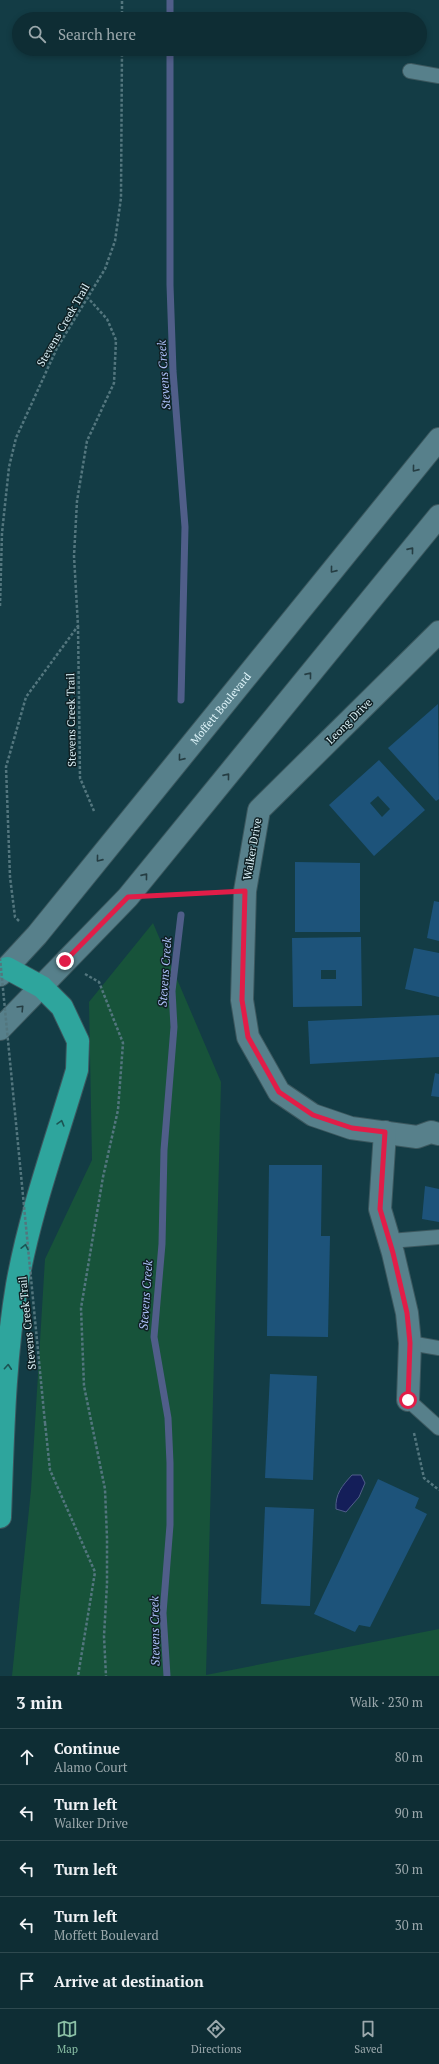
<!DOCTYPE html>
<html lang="en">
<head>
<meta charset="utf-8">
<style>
  body { margin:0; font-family:"PT Serif",serif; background:#17353c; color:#f1f3f6 }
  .stop { position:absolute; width:12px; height:12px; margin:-9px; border:3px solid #e11d48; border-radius:50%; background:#fff }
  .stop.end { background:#e11d48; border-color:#fff; box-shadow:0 1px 4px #0008 }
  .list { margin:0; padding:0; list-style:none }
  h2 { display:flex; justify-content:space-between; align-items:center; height:52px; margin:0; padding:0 16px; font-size:17px }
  h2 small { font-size:13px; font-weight:400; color:#9ba8ac }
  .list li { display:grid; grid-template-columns:26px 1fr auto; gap:12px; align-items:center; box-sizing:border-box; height:56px; padding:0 16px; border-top:1px solid #2e494f }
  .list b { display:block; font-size:15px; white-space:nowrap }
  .list p { margin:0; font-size:13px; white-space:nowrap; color:#9ba8ac }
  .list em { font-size:13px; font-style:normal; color:#9ba8ac }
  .icon { flex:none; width:22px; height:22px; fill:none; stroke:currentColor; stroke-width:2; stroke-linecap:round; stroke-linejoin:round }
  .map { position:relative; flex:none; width:439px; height:1676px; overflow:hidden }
  .search { position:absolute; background:#0e2d34; box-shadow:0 2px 6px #0003; left:12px; right:12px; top:12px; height:44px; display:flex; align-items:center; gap:10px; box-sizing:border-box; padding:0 14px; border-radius:22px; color:#9ba8ac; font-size:15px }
  .sheet { height:332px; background:#0e2d34 }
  nav { display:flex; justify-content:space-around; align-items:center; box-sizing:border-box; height:56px; border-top:1px solid #2e494f; background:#0e2d34; font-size:11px; color:#9ba8ac }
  nav a { display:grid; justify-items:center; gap:2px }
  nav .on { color:#8abfa5 }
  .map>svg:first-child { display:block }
  .green { fill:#17533a }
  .water { fill:#141e59; stroke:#505e89 }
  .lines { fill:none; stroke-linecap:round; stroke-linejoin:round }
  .stream { stroke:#505e89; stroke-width:7 }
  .building { fill:#1d537a; fill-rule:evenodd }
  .service-casing { stroke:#3c585f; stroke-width:16 }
  .minor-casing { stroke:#3c585f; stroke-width:24 }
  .secondary-casing { stroke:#3c585f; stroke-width:24 }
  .motorway-casing { stroke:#3c585f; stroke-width:24 }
  .path { stroke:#53767e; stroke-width:2.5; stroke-dasharray:3 2; stroke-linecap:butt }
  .service { stroke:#57808b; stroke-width:14 }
  .minor { stroke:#57808b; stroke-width:22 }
  .secondary { stroke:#57808b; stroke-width:22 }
  .motorway { stroke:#2ea59d; stroke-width:22 }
  .path-bridge { stroke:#53767e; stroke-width:2.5; stroke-dasharray:3 2; stroke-linecap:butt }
  .oneway { stroke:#253d43 }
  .oneway2 { stroke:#1b5554 }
  .route { stroke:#e11d48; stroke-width:5 }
  .labels { text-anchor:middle; stroke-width:3; stroke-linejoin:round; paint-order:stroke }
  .street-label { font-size:11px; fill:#ddf3f9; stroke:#0f2024 }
  .water-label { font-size:12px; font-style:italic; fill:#abbef6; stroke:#0f2024 }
</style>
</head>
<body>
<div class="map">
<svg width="439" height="1676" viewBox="0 0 439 1676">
  <rect width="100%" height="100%" fill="#133c45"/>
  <path class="green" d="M153,923L221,1082L206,1675L439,1629V1676H12L31,1490L45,1259L92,1160L89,1002Z"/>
  <path class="water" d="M352,1475H361L365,1483L359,1497L346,1512L336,1509C335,1494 342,1486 352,1475Z"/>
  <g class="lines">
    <g class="stream">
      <path d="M170,0V19"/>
      <path d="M170,49V285L173,371L185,527L181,700"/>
      <path d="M167,1676L163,1613L170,1525V1463L168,1418L154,1337L162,1244L164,1150L174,1027L172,991L181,915"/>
    </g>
  </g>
  <g class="building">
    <path d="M438,704L439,799L436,801L388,748Z"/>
    <path d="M379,760L425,810L374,856L329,805ZM378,796L390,809L382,817L370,803Z"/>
    <path d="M295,862L360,863V932H295Z"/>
    <path d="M434,901L439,902V941L427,938Z"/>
    <path d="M361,937L362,1006L293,1007L292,938ZM321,970H336V979H321Z"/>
    <path d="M414,948L439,953V997L405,989Z"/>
    <path d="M439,1015V1057L310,1064L308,1021Z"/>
    <path d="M435,1073L439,1074V1097L431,1096Z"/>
    <path d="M269,1165H322L321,1236H330L328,1337L267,1336Z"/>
    <path d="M425,1186L439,1189V1222L422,1219Z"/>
    <path d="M270,1374L317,1376L313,1480L265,1478Z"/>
    <path d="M378,1479L419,1498L415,1508L427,1514L370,1627L359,1625L355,1632L314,1614Z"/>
    <path d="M265,1507L314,1509L310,1606L261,1604Z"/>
  </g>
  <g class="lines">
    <g class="service-casing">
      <g id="service">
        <path d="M410,71L439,76"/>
        <path d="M390,1241L439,1237"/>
        <path d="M410,1343L439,1348"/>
        <path d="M408,1400L439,1428"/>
      </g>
    </g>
    <g class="minor-casing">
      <g id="minor">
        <path d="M439,632L259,810L245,891L242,1000L248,1037L279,1092L313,1115L351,1128L417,1137L431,1132L439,1134"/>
        <path d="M385,1132L380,1209L393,1253L407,1313L410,1343L408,1400"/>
      </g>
    </g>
    <g class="secondary-casing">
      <g id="secondary">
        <path id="s1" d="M0,975L37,935L439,439"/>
        <path d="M0,1029L128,897L439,516"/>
      </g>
    </g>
    <g class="motorway-casing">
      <path id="motorway" d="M0,1517C3,1440 4,1362 17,1285C30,1212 56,1141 77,1070L78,1041L62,1007L42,987L7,968"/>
    </g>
    <g class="path">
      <path d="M122,19V0"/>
      <path d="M0,606L2,533L9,467L16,438L57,348L105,269L115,241L121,198L122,49"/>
      <path d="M78,626L80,778L94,811"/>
      <path d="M159,895L222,892"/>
      <path d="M19,921L15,917L10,877L6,767L26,697L78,626L74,556L77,501L87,441L114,383L116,340L107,319L88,298"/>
      <path d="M85,974L99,982L123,1043L118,1110L103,1177L81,1308L84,1386L105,1489L107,1538V1584L104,1636L106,1676"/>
      <path d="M45,1423L50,1470L95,1572L78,1676"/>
      <path d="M414,1433L424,1478L439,1490"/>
    </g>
    <use href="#service" class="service"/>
    <use href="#minor" class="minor"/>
    <use href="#secondary" class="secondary"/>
    <use href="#motorway" class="motorway"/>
    <path class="path-bridge" d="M0,958L45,1423"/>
  </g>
  <defs><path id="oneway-chevron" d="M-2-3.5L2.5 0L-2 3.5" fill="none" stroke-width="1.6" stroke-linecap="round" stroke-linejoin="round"/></defs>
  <g class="oneway">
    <use href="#oneway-chevron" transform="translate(415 469) rotate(129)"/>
    <use href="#oneway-chevron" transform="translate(411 550) rotate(-51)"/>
    <use href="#oneway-chevron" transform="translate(333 570) rotate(129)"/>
    <use href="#oneway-chevron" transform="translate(309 675) rotate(-51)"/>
    <use href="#oneway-chevron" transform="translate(181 758) rotate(129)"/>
    <use href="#oneway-chevron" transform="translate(227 776) rotate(-51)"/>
    <use href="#oneway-chevron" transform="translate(99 859) rotate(129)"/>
    <use href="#oneway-chevron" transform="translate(145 876) rotate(-51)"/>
    <use href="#oneway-chevron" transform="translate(21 1008) rotate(-46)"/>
  </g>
  <g class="oneway2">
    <use href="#oneway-chevron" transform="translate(61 1123) rotate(-74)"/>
    <use href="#oneway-chevron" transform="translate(25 1247) rotate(-78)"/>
    <use href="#oneway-chevron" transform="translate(8 1367) rotate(-86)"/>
  </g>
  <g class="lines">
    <path class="route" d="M65,961L128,897L245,891L242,1000L248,1037L279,1092L313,1115L352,1128L385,1132L380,1209L393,1253L407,1313L410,1343L408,1400"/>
  </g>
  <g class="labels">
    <g class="street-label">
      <text transform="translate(63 325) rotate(-60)" y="4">Stevens Creek Trail</text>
      <text dy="4" stroke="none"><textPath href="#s1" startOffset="346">Moffett Boulevard</textPath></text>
      <text transform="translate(71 720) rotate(-91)" y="4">Stevens Creek Trail</text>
      <text transform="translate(349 721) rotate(-45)" y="4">Leong Drive</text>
      <text transform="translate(252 849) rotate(-80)" y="4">Walker Drive</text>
      <text transform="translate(27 1323) rotate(-96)" y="4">Stevens Creek Trail</text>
    </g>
    <g class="water-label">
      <text transform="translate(164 375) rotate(-94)" y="4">Stevens Creek</text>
      <text transform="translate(165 972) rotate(-86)" y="4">Stevens Creek</text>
      <text transform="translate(146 1295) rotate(-86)" y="4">Stevens Creek</text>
      <text transform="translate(155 1631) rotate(-91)" y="4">Stevens Creek</text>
    </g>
  </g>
</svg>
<div class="stop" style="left:408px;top:1400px"></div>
<div class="stop end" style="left:65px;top:961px"></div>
<div class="search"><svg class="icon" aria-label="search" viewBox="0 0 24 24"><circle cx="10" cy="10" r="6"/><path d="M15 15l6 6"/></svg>Search here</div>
</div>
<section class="sheet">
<h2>3 min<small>Walk · 230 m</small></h2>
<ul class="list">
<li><svg class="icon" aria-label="ahead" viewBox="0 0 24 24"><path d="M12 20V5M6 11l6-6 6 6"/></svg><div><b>Continue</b><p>Alamo Court</p></div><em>80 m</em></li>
<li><svg class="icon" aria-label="left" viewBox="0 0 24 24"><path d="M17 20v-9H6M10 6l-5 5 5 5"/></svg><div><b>Turn left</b><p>Walker Drive</p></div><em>90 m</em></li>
<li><svg class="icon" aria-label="left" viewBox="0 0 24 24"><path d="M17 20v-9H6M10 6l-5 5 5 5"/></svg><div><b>Turn left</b></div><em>30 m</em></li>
<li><svg class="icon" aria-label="left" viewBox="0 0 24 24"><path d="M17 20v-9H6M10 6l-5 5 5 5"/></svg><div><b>Turn left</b><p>Moffett Boulevard</p></div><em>30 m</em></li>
<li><svg class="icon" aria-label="arrive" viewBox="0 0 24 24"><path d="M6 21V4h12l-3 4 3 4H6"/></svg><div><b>Arrive at destination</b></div></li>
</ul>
</section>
<nav>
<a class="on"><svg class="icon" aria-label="map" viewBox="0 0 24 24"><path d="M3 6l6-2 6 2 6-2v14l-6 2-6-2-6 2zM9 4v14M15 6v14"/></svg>Map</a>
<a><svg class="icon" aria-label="directions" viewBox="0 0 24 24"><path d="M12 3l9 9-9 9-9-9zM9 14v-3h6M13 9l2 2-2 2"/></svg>Directions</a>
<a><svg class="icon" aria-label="saved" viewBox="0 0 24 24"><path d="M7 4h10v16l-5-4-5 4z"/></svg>Saved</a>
</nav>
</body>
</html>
